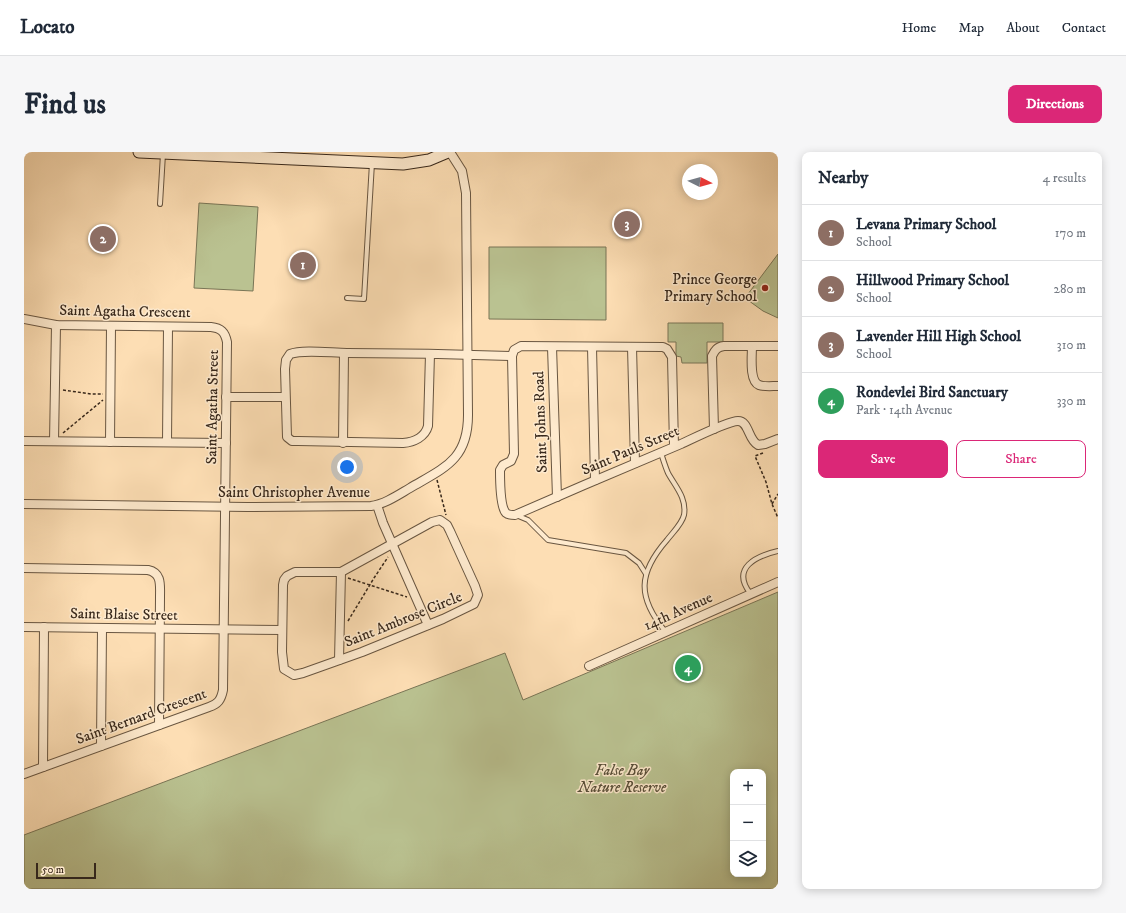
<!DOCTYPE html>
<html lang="en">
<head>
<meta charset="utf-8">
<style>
  body { margin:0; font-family:"IM FELL DW Pica",serif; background:#f6f6f7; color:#1f2937 }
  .controls { position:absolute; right:12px; bottom:12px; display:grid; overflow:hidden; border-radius:8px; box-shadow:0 2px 10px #0003 }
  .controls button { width:36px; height:36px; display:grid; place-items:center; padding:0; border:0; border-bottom:1px solid #e0e1e3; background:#fff; color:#1f2937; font:20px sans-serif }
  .compass { position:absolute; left:658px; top:12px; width:36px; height:36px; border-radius:50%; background:#fff; box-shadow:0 2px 10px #0003; rotate:96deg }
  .scale { position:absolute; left:12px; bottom:10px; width:60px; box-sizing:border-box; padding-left:4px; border:2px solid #38281b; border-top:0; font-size:11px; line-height:14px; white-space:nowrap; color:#38281b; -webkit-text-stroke:3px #feeace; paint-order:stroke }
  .you { position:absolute; left:323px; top:315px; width:14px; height:14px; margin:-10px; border:3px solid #fff; border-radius:50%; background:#1a73e8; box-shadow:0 0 0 6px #1a73e833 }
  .badge { display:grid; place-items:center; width:26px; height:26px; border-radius:50%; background:#db2777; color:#fff; font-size:13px; font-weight:700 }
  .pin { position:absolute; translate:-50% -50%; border:2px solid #fff; box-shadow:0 1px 4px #0006 }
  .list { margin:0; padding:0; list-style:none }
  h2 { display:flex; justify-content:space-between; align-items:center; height:52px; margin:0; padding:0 16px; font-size:17px }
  h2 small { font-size:13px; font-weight:400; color:#747a83 }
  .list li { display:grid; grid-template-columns:26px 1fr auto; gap:12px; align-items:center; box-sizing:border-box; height:56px; padding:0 16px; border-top:1px solid #e0e1e3 }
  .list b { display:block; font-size:15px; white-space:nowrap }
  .list p { margin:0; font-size:13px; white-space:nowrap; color:#747a83 }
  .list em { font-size:13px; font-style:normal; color:#747a83 }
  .actions { display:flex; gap:8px; padding:12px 16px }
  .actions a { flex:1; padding:9px 0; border:1px solid #db2777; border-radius:8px; text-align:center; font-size:14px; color:#db2777 }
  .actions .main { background:#db2777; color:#fff }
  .icon { flex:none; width:22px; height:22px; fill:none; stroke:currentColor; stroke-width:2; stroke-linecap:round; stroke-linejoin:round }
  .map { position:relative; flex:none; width:754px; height:737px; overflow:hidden; border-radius:8px }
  header { display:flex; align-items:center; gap:24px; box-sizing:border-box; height:56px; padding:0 20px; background:#fff; border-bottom:1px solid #e0e1e3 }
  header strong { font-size:19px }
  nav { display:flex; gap:22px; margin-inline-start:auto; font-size:14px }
  .intro { display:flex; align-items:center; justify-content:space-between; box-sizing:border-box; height:96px; padding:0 24px }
  h1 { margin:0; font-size:28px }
  .button { padding:10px 18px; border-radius:8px; background:#db2777; color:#fff; font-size:14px; font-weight:700 }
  main { display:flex; gap:24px; padding:0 24px }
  aside { flex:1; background:#fff; border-radius:8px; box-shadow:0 2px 10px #0003 }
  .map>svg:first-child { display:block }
  .green { fill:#bac291; stroke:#797556; fill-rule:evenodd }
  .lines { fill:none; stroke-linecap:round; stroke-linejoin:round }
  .lane-casing { stroke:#695641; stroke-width:6 }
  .street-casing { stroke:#695641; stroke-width:10 }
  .secondary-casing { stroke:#38281b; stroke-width:13 }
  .path { stroke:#38281b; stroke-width:1.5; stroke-dasharray:3 2; stroke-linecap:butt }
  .lane { stroke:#feeace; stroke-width:4 }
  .street { stroke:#feeace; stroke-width:8 }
  .secondary { stroke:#feeace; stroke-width:11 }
  .poi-dot { fill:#8f2418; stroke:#feeace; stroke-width:1.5 }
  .labels { text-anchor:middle; stroke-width:3; stroke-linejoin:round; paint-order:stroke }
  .poi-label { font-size:15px; fill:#38281b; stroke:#feeace; text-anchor:end }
  .street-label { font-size:15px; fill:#38281b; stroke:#feeace }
  .park-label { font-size:15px; font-style:italic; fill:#584e38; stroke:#feeace }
</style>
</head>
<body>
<header>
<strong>Locato</strong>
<nav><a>Home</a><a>Map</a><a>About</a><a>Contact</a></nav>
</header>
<div class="intro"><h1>Find us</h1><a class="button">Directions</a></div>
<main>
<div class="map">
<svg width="754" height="737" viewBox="0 0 754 737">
  <rect width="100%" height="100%" fill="#fddeb4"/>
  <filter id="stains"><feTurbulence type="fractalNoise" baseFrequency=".005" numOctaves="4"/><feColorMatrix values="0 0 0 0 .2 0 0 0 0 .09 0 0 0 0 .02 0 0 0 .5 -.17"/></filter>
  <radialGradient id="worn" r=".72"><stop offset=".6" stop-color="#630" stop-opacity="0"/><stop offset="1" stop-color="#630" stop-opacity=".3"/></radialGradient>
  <g class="green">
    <path d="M175,51L234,55L229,139L170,136Z"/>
    <path d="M465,95H582V168L465,167Z"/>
    <path d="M754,102V166L739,159L721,146Z"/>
    <path d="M644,171H699V190H683V211H658L657,205L652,204V190H644Z"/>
    <path d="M754,440V737H0V683L481,501L499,548ZM709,620H739V722H709Z"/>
  </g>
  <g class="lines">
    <g class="lane-casing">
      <g id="lane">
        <path d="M136,52L139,2"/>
        <path d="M323,146L340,147L348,11"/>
        <path d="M637,301C639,307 641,314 644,321C651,334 663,346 660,363C658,372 649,380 643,388C614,421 613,445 641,479"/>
        <path d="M492,363L504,368L524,388L602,401L615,411L622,422"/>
        <path d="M726,441C707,416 732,404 754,399"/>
      </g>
    </g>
    <g class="street-casing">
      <g id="street">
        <path d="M0,167L32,173L187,175C197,176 201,180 203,190L199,538C197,548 194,552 185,555L0,622"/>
        <path d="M728,194C728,204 725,229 735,233C740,235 748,234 754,234"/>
        <path d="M528,195L533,345"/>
        <path d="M568,195L571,328"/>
        <path d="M608,195L611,311"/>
        <path d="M406,202L404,274C401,285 390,290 379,291L274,289H268L263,285L261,217L262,208L266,202C279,197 308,201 323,201C378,201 433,202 488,204"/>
        <path d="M202,245H261"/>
        <path d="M690,277L688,204C691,198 693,195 700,194H754"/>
        <path d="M0,289L202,291"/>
        <path d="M30,289L32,173"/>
        <path d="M86,290L87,174"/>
        <path d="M143,290L144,175"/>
        <path d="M319,291L320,201"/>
        <path d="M650,294L648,205L643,197L639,195L497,194L490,198L488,204L490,302L487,309L479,313L476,318C476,327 476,355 482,361C484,363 487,363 491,363C546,339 602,315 657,292C668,287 704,269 714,269C725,269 724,288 734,293L741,292L754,287"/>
        <path d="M0,352L223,355L347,354C361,352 374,343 386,336C420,316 444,308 444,263L442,41L438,19L426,0"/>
        <path d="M353,353L359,371L404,473"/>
        <path d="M416,368L423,373L426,379L451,434L454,443L450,452L419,467L338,500L279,521L270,523L260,517L258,500L259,433L260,428L263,424L271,420H317L408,370Z"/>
        <path d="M0,416L124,418C138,421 136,433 136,445L135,573"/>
        <path d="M0,475L258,478"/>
        <path d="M315,508L317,420"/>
        <path d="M565,514L754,430"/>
        <path d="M77,594L78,476"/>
        <path d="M19,615L20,475"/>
      </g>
    </g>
    <g class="secondary-casing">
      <path id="secondary" d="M115,0L379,12L405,8L424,0"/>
    </g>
    <g class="path">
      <path d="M39,238L67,242H79"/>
      <path d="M39,281L79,248"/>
      <path d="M739,301L731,304L742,330L748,352L754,366"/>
      <path d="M413,328L422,363"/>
      <path d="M748,352L754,342"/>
      <path d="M324,426L383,445"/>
      <path d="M324,469L350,426L364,405"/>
    </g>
    <use href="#lane" class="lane"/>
    <use href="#street" class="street"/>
    <use href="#secondary" class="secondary"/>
  </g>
  <circle class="poi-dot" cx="741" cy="136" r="4"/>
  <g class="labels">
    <g class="poi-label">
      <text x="733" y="132">Prince George<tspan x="733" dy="17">Primary School</tspan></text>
    </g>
    <g class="street-label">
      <text transform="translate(101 159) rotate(1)" y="5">Saint Agatha Crescent</text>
      <text transform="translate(188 255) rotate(-89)" y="5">Saint Agatha Street</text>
      <text transform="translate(516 270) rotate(-92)" y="5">Saint Johns Road</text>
      <text transform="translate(606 298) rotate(-23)" y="5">Saint Pauls Street</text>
      <text x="270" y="345">Saint Christopher Avenue</text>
      <text transform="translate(654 459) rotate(-24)" y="5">14th Avenue</text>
      <text transform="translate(100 462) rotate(1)" y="5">Saint Blaise Street</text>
      <text transform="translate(379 467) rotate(-22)" y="5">Saint Ambrose Circle</text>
      <text transform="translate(117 564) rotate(-20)" y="5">Saint Bernard Crescent</text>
    </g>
    <g class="park-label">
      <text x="598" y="623">False Bay<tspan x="598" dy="17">Nature Reserve</tspan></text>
    </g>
  </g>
  <rect width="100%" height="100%" filter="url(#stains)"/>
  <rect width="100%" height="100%" fill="url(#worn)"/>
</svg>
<div class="controls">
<button>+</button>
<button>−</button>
<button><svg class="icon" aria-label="layers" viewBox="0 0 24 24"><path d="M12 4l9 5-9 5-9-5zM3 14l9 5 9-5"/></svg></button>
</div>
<svg class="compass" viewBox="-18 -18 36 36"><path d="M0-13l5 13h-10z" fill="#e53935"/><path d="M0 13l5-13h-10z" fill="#747a83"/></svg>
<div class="scale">50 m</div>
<div class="you"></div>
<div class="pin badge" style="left:279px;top:113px;background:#8d6e63">1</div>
<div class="pin badge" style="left:79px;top:87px;background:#8d6e63">2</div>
<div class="pin badge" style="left:603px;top:72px;background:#8d6e63">3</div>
<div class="pin badge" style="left:664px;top:516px;background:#2e9e5b">4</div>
</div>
<aside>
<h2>Nearby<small>4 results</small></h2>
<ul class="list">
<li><span class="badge" style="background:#8d6e63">1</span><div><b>Levana Primary School</b><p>School</p></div><em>170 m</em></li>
<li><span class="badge" style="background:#8d6e63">2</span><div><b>Hillwood Primary School</b><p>School</p></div><em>280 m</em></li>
<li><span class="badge" style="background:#8d6e63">3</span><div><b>Lavender Hill High School</b><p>School</p></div><em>310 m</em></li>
<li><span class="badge" style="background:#2e9e5b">4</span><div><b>Rondevlei Bird Sanctuary</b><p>Park · 14th Avenue</p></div><em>330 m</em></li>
</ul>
<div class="actions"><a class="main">Save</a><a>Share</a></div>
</aside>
</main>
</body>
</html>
